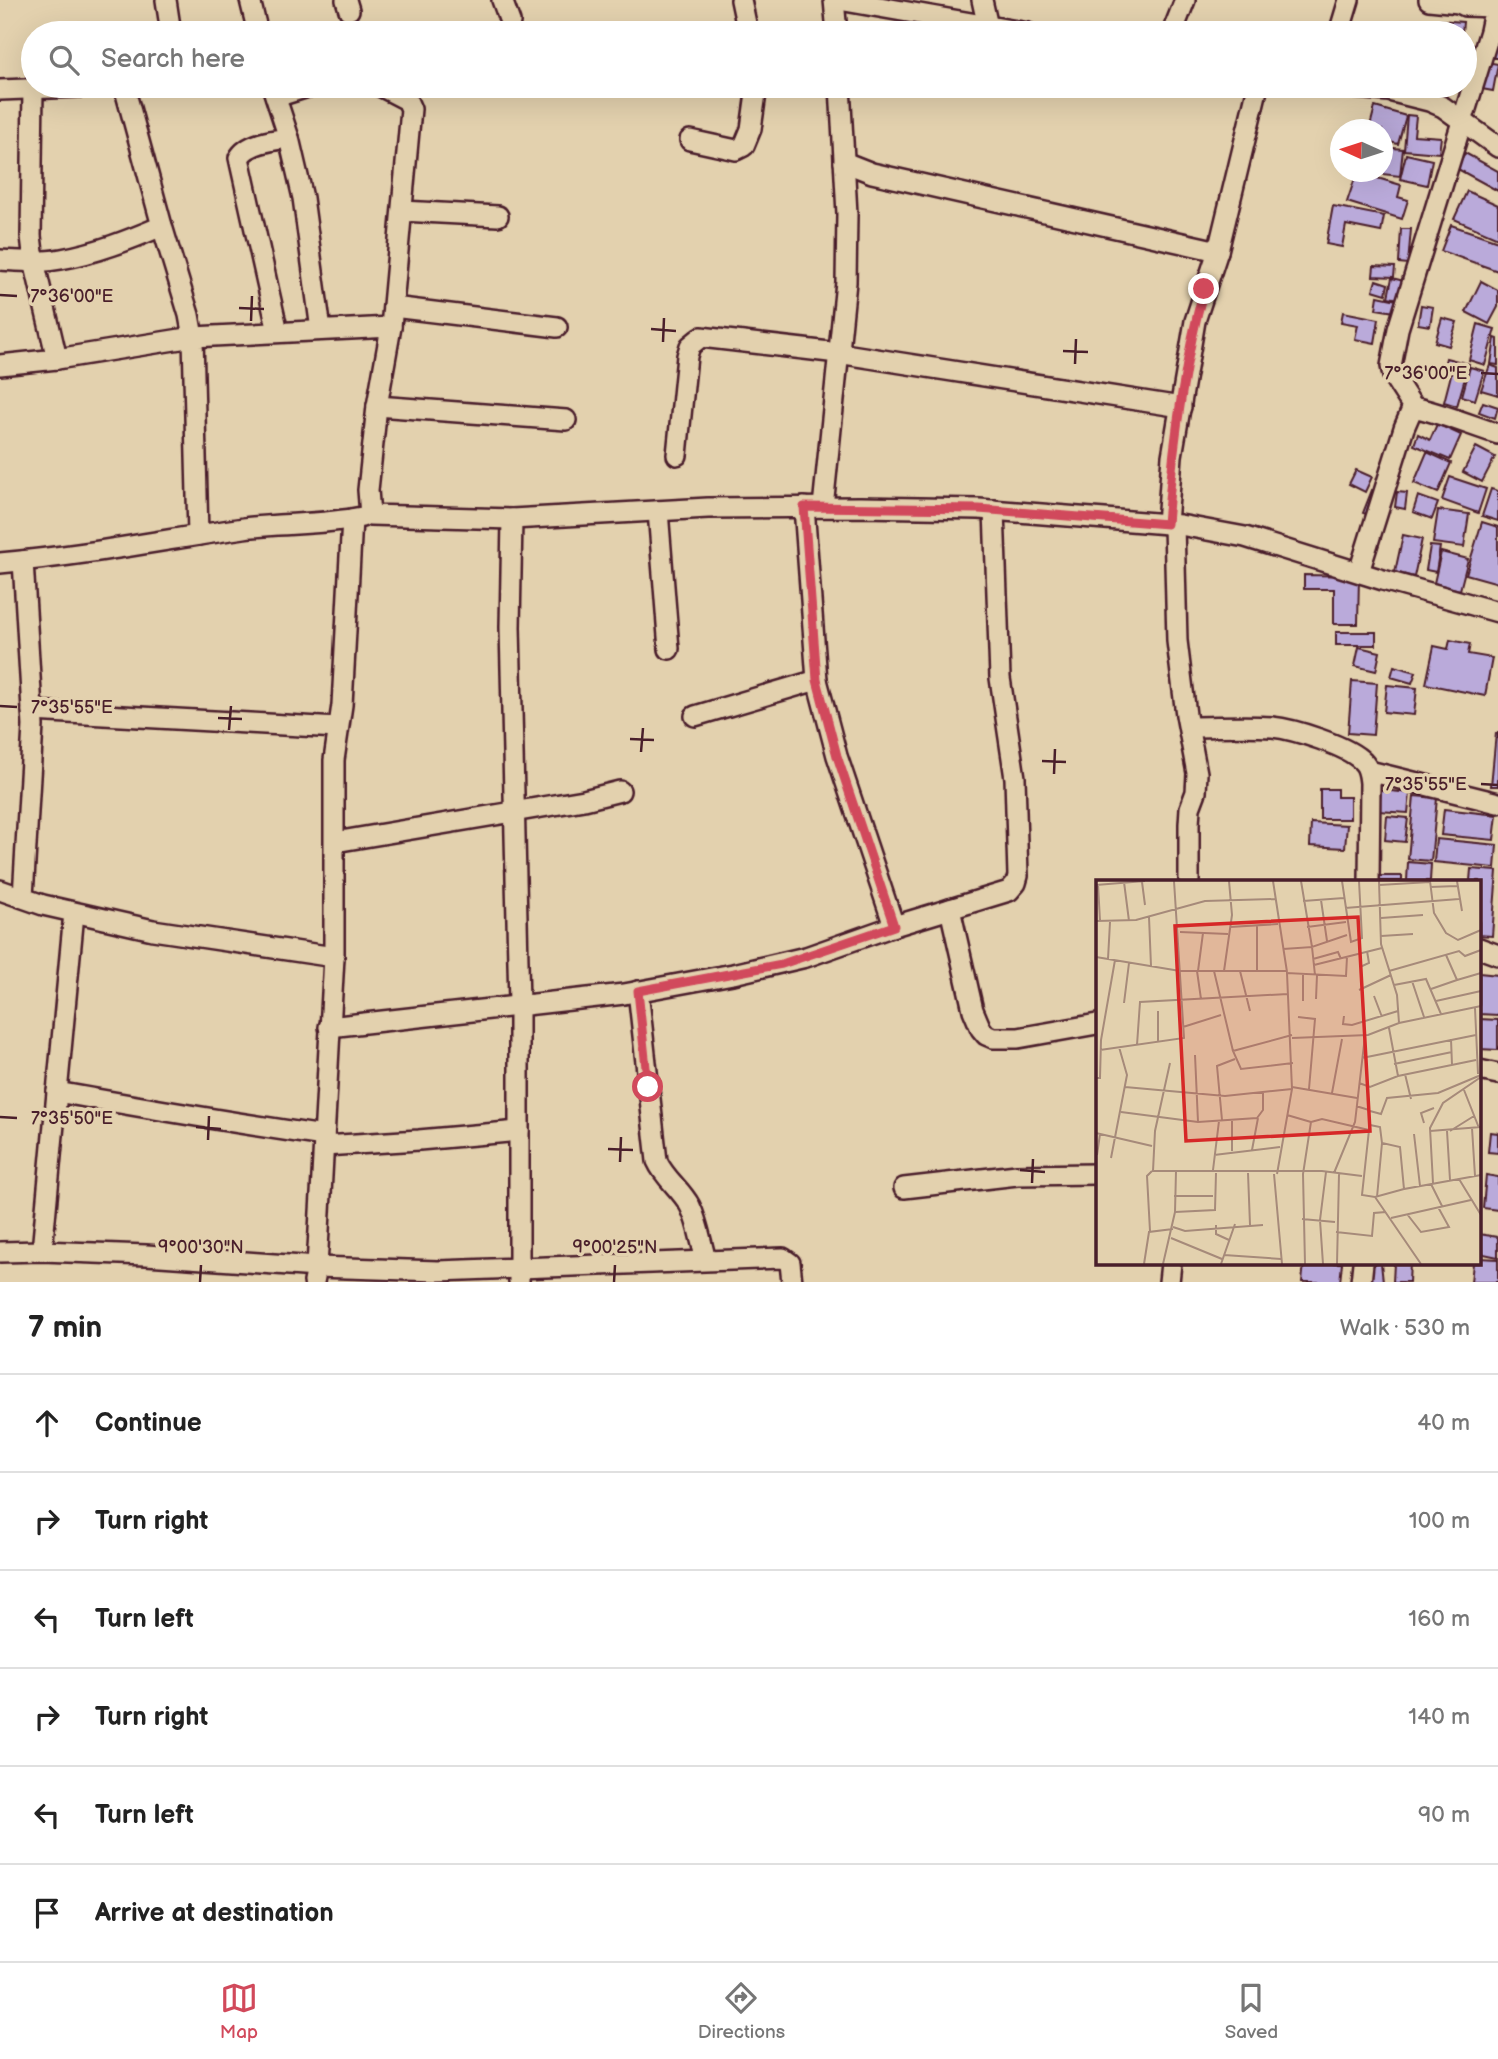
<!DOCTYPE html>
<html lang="en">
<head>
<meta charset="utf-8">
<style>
  body { margin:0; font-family:"Balsamiq Sans",sans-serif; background:#f2f2f2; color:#222 }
  .compass { position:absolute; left:1330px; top:119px; width:63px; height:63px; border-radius:50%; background:#fff; box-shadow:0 7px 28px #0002; rotate:273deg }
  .stop { position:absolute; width:21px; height:21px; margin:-16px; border:5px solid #d1495b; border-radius:50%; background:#fff }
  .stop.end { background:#d1495b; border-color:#fff; box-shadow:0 2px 7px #0008 }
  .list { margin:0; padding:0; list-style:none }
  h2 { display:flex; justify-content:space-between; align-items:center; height:91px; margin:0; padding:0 28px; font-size:30px }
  h2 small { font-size:23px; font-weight:400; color:#767676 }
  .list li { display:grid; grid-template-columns:46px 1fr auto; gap:21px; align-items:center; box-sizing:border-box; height:98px; padding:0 28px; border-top:2px solid #e0e0e0 }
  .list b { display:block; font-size:26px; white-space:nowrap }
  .list em { font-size:23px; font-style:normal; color:#767676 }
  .icon { flex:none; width:38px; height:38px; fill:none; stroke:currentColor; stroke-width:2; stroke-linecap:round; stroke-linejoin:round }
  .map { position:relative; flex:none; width:1498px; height:1282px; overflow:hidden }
  .search { position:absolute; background:#fff; box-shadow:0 7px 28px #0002; left:21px; right:21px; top:21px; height:77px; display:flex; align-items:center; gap:18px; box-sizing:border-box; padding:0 24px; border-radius:38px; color:#767676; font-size:26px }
  .sheet { height:679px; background:#fff }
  nav { display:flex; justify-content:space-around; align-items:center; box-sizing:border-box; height:98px; border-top:2px solid #e0e0e0; background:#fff; font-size:19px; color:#767676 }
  nav a { display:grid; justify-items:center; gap:4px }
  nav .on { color:#d1495b }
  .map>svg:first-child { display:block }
  .building { fill:#baaada; stroke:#4a1f2b; stroke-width:2 }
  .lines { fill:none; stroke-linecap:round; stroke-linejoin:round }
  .street-casing { stroke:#4a1f2b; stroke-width:24 }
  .street { stroke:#e3d1ae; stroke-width:19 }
  .route { stroke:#d1495b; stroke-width:9 }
  .ticks { fill:none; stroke:#4a1f2b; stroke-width:2.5 }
  .inset-road { fill:none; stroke:#a68a7a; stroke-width:2 }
  .view { fill:#d62828; fill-opacity:0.15; stroke:#d62828; stroke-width:3.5 }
  .inset-edge { fill:none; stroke:#4a1f2b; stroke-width:3.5 }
  .ticks-label { font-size:18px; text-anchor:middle; fill:#4a1f2b; stroke:#e3d1ae; stroke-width:7; stroke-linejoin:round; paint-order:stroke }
</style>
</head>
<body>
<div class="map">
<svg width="1498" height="1282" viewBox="0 0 1498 1282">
  <rect width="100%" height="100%" fill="#e3d1ae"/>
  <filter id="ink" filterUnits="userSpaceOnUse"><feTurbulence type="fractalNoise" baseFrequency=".0143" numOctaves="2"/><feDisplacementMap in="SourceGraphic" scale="14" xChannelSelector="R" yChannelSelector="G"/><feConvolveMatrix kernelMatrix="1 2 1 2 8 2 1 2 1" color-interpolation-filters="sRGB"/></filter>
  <g filter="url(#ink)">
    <g class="building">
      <path d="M1438,20L1463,22L1462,33H1437Z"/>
      <path d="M1494,23L1498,24V58H1492Z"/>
      <path d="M1481,61L1498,64L1493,91L1476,88Z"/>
      <path d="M1418,86H1443L1437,100L1416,92Z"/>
      <path d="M1375,107L1406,116L1398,144L1382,140V130H1369Z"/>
      <path d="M1407,115L1416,116L1414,135L1441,137L1439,153L1404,150Z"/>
      <path d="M1382,147L1403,149L1400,176L1373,173L1382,172Z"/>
      <path d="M1465,153L1498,171V191L1456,168Z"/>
      <path d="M1406,154L1432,160L1427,185L1400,179Z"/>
      <path d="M1357,172L1401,185L1398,197L1408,200L1402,219L1347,202Z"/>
      <path d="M1467,191L1498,205V238L1454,219Z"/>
      <path d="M1333,206L1384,216L1381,232L1346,225L1342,247L1326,244Z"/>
      <path d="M1451,225L1498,241V271L1441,251Z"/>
      <path d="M1401,229H1411L1408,264L1399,263Z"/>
      <path d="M1374,266L1395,267L1394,277L1373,276Z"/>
      <path d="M1392,278L1404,281L1400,299L1388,297Z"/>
      <path d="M1376,280L1388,284L1386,294L1373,290Z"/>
      <path d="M1481,281L1498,290V307L1489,324L1466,312Z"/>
      <path d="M1378,296L1397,300L1395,312L1376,309Z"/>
      <path d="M1421,305L1433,307L1430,326L1418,324Z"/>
      <path d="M1343,312L1379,319L1375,343L1355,339L1358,325L1341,322Z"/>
      <path d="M1442,318L1457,322L1449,346L1435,342Z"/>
      <path d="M1478,324L1495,329L1485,365L1469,360Z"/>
      <path d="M1495,338L1498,339V365L1491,364Z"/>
      <path d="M1446,358L1469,364L1457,406L1444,402L1452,371L1443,369Z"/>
      <path d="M1490,365L1498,368V395L1481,390Z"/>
      <path d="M1470,367L1484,371L1475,400L1462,396Z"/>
      <path d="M1483,402L1498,407L1495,418L1479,412Z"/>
      <path d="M1437,424L1461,435L1450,460L1414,445L1418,434L1430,440Z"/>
      <path d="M1476,447L1495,457L1482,482L1463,472Z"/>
      <path d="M1427,452L1451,463L1438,493L1414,483Z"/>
      <path d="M1356,470L1372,477L1365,492L1349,484Z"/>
      <path d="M1450,477L1486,489L1478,513L1442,500Z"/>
      <path d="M1491,489L1498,491V521L1482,516Z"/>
      <path d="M1372,490L1380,493L1372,516L1363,513Z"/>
      <path d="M1397,492L1407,493L1405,509L1395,507Z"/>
      <path d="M1418,496L1438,503L1432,519L1413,512Z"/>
      <path d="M1438,510L1469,514L1464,547L1433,543Z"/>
      <path d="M1482,522L1498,527V583L1466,574Z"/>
      <path d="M1403,535L1422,539L1414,577L1395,572Z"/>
      <path d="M1430,546L1440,547L1436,572L1426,570Z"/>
      <path d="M1441,552L1468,559L1460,590L1434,583Z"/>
      <path d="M1304,575L1359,576L1358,624H1334V589H1304Z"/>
      <rect x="1336" y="632" width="40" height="13"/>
      <path d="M1450,640L1470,644L1468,654L1492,658L1485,696L1426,684L1434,646L1448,649Z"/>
      <path d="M1359,647L1380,652L1376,671L1355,666Z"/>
      <path d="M1394,666L1416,672L1412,683L1391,677Z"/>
      <path d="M1352,681L1377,683L1373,735L1348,733Z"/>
      <path d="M1387,685L1417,688L1414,715L1384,712Z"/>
      <path d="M1496,733H1498V786H1491Z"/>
      <path d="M1320,789H1337V797H1350V819H1320Z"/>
      <path d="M1381,790L1410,793L1408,813L1379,811Z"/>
      <path d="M1414,796L1437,798L1431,861L1408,859Z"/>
      <path d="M1444,809L1497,815L1494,840L1441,835Z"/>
      <path d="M1387,816L1408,818L1405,842L1385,840Z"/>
      <path d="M1311,823L1347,825L1345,848L1310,846Z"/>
      <path d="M1436,839L1497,845L1495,868L1434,862Z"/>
      <path d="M1408,862L1431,864L1430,881H1407Z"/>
      <path d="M1471,869L1497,871L1492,936L1479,935V881H1470Z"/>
      <rect x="1377" y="876" width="25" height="5"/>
      <path d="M1479,973L1498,975V1015L1479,1014Z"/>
      <path d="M1479,1019L1498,1020V1050L1479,1049Z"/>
      <path d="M1490,1132L1498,1133V1153L1488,1152Z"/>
      <path d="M1486,1175L1498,1177V1210L1483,1208Z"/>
      <path d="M1479,1234L1498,1237V1257L1479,1253Z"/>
      <path d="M1479,1258L1498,1259V1282H1471L1473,1263H1479Z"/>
      <path d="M1304,1263H1342L1340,1282H1302Z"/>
      <path d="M1365,1263H1381L1383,1282H1367Z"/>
      <path d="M1394,1263H1410L1409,1282H1393Z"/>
    </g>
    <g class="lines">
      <g class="street-casing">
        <g id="street">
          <path d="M166,0L171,33"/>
          <path d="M250,0L258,33"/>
          <path d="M346,0L349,10"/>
          <path d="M502,0L510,22"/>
          <path d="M741,0L748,33"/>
          <path d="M834,0L837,33"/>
          <path d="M839,0L1028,33"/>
          <path d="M982,0L988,27"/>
          <path d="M1429,0L1459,3"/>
          <path d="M1172,33L1185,0"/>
          <path d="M1339,33L1349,0"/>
          <path d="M272,86L289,138L303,198L321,330"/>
          <path d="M380,86L407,100L411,109L391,327L377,406L368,490L370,515L512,519L708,508L860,507L979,509L1180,525L1245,537L1383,580L1498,612"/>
          <path d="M1333,86L1389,91L1429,101L1443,107L1498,147"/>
          <path d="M33,89L31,236L34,261L57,359"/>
          <path d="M0,90L104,86"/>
          <path d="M276,97L311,86"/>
          <path d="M690,140L736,150L744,146L751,129L757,86"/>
          <path d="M844,162L872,173L1218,251"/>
          <path d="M402,211L498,216"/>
          <path d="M0,260C20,261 41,263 61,259C96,253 129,240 162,226"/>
          <path d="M393,307L557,327"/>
          <path d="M278,332L239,158C247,143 273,140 289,138"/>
          <path d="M0,365L57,359L193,337L189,315L162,226L124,86"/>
          <path d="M377,406L566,420"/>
          <path d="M1413,407L1393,376L1391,366L1398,329L1490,31L1495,7L1465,6L1459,3L1458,0"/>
          <path d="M677,455L687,356L690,346L701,337L838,353L1181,407"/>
          <path d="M804,507L817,680L837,756L894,926L1009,891L1016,883L1018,876L1015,778L1000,678L994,510"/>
          <path d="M823,507L846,282L847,214L840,86"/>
          <path d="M658,511L669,649"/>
          <path d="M512,519L510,627L519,1004V1282"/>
          <path d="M1167,524L1172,456L1195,321L1218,251L1258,86"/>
          <path d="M1174,525L1177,641L1186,715L1197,773L1196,792L1190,808L1189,824V881"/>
          <path d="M198,535L193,337L391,327"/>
          <path d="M23,561L33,726L23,897"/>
          <path d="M0,563C82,556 163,540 244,528C283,523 323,525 362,517"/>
          <path d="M1359,572L1404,428L1413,407C1441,413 1470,425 1498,434"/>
          <path d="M32,711L338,728"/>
          <path d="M695,716L817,680"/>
          <path d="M1189,727C1217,727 1245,725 1272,727C1293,729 1349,746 1363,762C1369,768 1369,775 1370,783L1369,881"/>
          <path d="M1369,771L1498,803"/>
          <path d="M335,842L584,800L620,791"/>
          <path d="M0,890L43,905L153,930L334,957"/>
          <path d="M950,909L973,1010L981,1029L986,1035L993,1038H1018L1097,1024"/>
          <path d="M1479,948L1498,955"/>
          <path d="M638,991L657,1161C665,1179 681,1189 690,1206C698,1222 701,1243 706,1260"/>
          <path d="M329,1027L624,994L733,974L806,957L894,926"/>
          <path d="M1479,1070L1498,1074"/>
          <path d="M57,1092C146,1108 235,1123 324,1136"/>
          <path d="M324,1146L419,1140L519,1131"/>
          <path d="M904,1188L1017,1175L1097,1174"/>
          <path d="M42,1251L74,913"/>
          <path d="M0,1252L42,1251L146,1255L317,1267L438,1271L783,1258L790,1263L792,1282"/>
          <path d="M314,1282L317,1267L334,957V760L342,705L352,519"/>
          <path d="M1169,1282L1171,1263"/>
          <path d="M1361,1282L1363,1263"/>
        </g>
      </g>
      <use href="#street" class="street"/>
    </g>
  </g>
  <g class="lines" filter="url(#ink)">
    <path class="route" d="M648,1087L638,991L782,964L894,926L837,756L817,680L804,507L979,509L1167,524C1173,446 1183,365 1204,289"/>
  </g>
  <path class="ticks" d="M0,295L17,296M239,308L264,309M251,321L252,296M651,329L676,331M663,342L664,318M1063,351L1088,352M1075,364L1076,339M1481,373L1498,374M0,706L17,707M218,718L242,719M229,730L231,706M630,739L654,740M641,752L643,728M1042,761L1066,762M1054,774L1055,749M1481,784L1498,785M0,1117L17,1118M196,1127L221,1129M208,1140L209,1116M608,1149L633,1150M620,1162L621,1137M1020,1170L1045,1172M1032,1183L1033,1159M200,1282L201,1265M614,1282L615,1265"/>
  <g transform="translate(1096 880)">
    <rect width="385" height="385" fill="#e3d1ae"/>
    <path class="inset-road" d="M177,1L191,92M205,1L216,67L251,55M246,1L255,62L266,58L263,1M283,1L285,64L301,115L303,143M334,1L338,33L350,53L362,60L385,50M361,1L366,31M28,2L33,41M46,2L49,25M2,4L4,41M0,5L49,1M283,5L334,2M334,7L361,6M225,20L231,61M207,21L248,18M249,28L363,19M53,37L55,86M285,38L327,35M0,41L40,40L109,21L179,19M134,47L182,44M211,47L250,42M84,52L132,54M285,56L317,54M187,69L216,67L219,95M350,75L361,100L385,93M0,77L84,91H191M12,79L14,42M217,79L242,72L245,79M218,85L286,68M264,87L273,83L271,71M161,90V46M101,91L105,119M102,91L107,53M118,91L137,171M128,91L136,35L133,1M144,91L154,131M293,91L363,71L369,76L385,70M316,101L328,137M298,105L330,99L345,134M335,109L361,100M263,110L295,95M278,116L286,137M220,119L221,95M207,121V94M340,121L385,111M28,123L33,83M379,128L382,194M62,131V162M248,136L247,144L256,145L302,131M202,137L219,139L213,209M87,147L125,135M293,148L302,196M196,155L137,171L145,189L197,183M196,158L272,155L303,143L385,126M355,159L356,185M41,165L44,122L192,114M4,170L88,158L78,1M99,175L102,242M266,178L380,155M74,183L59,251L57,291H226L266,296M298,184L356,172M309,194L315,219M0,198H4L5,160L19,80M263,203L274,207L302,196L380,180M29,207L129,216L196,209M196,207L261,218M368,210L383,248M236,213L246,159M260,226L273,230V245M274,231L285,234L291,218L342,213L385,195M25,232L102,242L161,238L167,230V212M191,235L215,242L207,294L209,384M126,240L121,186L139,179M136,240V271M215,242L226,239L273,250L274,245L284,247L286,263L304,267L308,309L385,295M328,243L325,233L338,228M376,248L379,296M273,250L266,315L279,317L308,309M334,251L385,247M351,251L354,300M354,251L378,236M0,253L56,266M318,254L324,306M156,270L162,238M1,275L4,254M118,275L184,267M15,278L31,195L23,167M117,290L123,241M152,293L154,345M238,293L259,242L269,156M178,294L186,384M181,294L196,209L191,93L250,96L251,77M363,299L385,335M337,303L334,248L347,223L385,197M335,304L346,326M78,316H117M279,317L325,384M281,317L286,263M79,332L119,330L120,293M311,334L325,352L353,347L342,327M295,338L375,320M206,339L239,342M120,345V354L133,360M77,347L89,351L167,345M54,351L51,296L56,291M240,352L276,356L278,333L290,332M75,358L126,379M128,375L185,379M48,384L53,352L77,349M67,384L79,332L80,291M125,384L139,344M227,384L224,340L230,292M241,384L243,294"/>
    <path class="view" d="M262,37L274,251L90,261L79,46Z"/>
    <rect width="385" height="385" class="inset-edge"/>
  </g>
  <g class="ticks-label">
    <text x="72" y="302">7°36'00"E</text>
    <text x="1426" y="379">7°36'00"E</text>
    <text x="72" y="713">7°35'55"E</text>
    <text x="1426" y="790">7°35'55"E</text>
    <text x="72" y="1124">7°35'50"E</text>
    <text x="201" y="1253">9°00'30"N</text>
    <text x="615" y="1253">9°00'25"N</text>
  </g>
</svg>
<svg class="compass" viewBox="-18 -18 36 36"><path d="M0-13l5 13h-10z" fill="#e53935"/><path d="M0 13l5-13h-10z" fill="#767676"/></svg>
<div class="stop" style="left:648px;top:1087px"></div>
<div class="stop end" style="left:1204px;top:289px"></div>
<div class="search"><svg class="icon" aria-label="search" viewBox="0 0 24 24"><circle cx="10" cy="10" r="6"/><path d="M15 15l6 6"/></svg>Search here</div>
</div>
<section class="sheet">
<h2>7 min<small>Walk · 530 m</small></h2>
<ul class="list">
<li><svg class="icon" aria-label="ahead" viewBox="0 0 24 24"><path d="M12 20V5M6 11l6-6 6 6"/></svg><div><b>Continue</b></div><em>40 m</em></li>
<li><svg class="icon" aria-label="right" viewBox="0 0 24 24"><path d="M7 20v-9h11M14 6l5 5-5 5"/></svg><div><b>Turn right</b></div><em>100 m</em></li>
<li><svg class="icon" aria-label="left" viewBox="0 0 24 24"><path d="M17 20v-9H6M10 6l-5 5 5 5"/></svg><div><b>Turn left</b></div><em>160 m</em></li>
<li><svg class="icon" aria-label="right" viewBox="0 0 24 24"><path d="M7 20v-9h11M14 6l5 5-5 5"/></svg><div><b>Turn right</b></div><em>140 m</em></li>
<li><svg class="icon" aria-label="left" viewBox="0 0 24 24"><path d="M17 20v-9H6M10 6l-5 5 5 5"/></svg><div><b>Turn left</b></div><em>90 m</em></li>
<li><svg class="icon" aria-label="arrive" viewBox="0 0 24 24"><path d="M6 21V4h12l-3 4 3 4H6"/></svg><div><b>Arrive at destination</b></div></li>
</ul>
</section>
<nav>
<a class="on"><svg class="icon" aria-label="map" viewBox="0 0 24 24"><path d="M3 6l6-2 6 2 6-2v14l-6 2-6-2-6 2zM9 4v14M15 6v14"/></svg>Map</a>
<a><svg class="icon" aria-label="directions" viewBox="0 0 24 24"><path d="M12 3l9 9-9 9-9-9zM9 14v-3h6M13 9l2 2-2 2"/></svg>Directions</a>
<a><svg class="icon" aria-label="saved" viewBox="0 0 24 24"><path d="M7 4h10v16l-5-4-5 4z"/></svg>Saved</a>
</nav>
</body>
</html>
